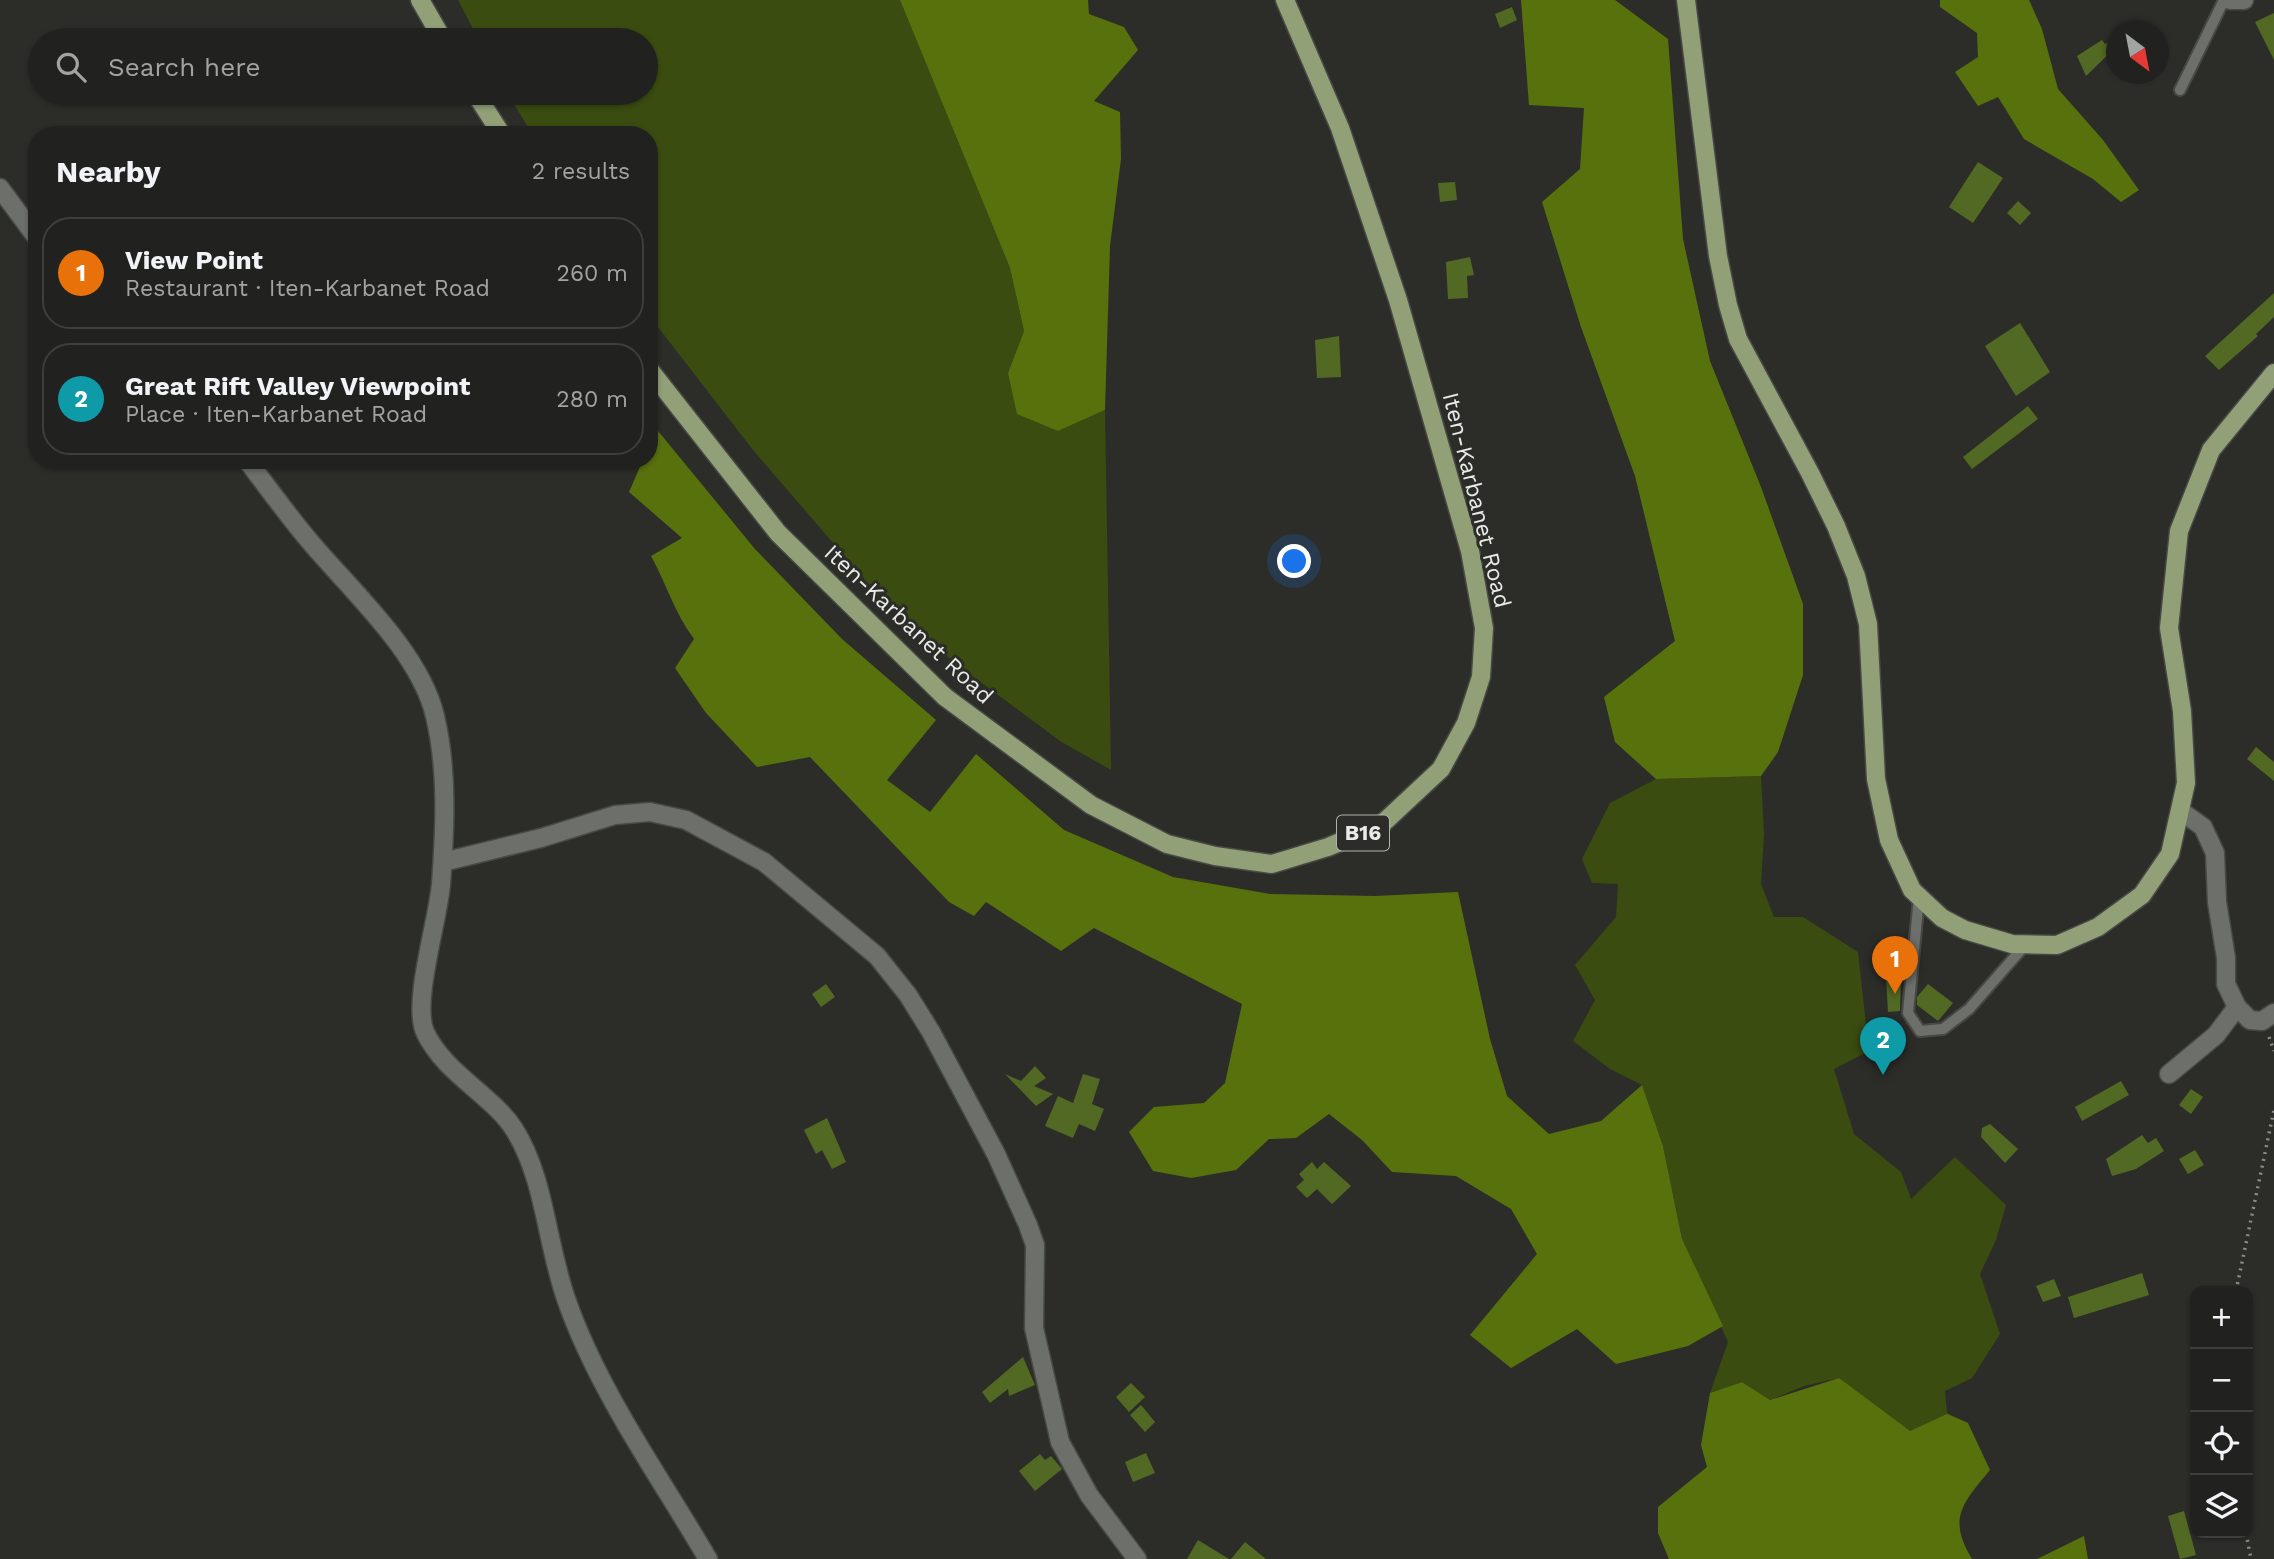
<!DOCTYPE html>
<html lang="en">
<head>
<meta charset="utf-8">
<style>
  body { margin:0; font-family:"Work Sans",sans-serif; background:#2d2f2c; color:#f1f3f6 }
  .controls { position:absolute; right:21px; bottom:21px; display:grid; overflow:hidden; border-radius:14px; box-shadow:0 2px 5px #0004 }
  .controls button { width:63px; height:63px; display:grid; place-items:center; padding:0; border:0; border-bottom:2px solid #3e3f3d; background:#21221f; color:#f1f3f6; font:35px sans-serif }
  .compass { position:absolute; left:2106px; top:21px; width:63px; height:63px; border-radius:50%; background:#21221f; box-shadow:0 2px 5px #0004; rotate:148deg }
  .you { position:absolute; left:1295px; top:562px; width:24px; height:24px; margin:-18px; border:5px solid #fff; border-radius:50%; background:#1a73e8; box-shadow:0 0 0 10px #1a73e833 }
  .badge { display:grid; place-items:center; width:46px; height:46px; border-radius:50%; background:#8bbbb9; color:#fff; font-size:23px; font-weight:700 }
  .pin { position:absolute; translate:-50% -58px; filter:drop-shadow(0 2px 4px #0008) }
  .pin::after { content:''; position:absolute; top:37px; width:24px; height:21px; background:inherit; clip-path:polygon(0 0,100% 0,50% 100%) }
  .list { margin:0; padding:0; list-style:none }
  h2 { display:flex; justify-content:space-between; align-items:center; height:91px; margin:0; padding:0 28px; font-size:30px }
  h2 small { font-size:23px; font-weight:400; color:#a2a4a4 }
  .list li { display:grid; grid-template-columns:46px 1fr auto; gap:21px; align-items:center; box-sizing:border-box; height:112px; margin:0 14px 14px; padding:0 14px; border:2px solid #3e3f3d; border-radius:28px }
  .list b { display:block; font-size:26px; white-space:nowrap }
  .list p { margin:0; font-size:23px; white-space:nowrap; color:#a2a4a4 }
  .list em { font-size:23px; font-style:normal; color:#a2a4a4 }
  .icon { flex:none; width:38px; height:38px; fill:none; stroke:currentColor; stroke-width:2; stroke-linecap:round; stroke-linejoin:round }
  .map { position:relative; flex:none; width:2274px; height:1559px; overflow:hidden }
  .search { position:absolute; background:#21221f; box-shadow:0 2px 5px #0004; left:28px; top:28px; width:630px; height:77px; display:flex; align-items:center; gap:18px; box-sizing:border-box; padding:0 24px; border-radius:38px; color:#a2a4a4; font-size:26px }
  .panel { position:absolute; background:#21221f; box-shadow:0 2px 5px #0004; left:28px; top:126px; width:630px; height:343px; border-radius:28px }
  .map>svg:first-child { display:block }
  .green { fill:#3a4c10 }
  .forest { fill:#57720d }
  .building { fill:#526923 }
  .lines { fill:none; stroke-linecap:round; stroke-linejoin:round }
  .service-casing { stroke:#474945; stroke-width:14 }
  .minor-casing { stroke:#474945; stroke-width:21 }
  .primary-casing { stroke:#474945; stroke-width:21 }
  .path { stroke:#8a8b88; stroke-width:3.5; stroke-dasharray:2 5; stroke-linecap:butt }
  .service { stroke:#6d6f6a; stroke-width:10 }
  .minor { stroke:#6d6f6a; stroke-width:18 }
  .primary { stroke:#91a077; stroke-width:18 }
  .labels { text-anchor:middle; stroke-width:6; stroke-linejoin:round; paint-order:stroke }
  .shield { fill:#2c2d29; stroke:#b0b2af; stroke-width:2 }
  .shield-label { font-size:21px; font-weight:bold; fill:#e9ebe8 }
  .street-label { font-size:23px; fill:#e9ebe8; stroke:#2c2d29 }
</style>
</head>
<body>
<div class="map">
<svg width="2274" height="1559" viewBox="0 0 2274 1559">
  <rect width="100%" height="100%" fill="#2c2d29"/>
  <g class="green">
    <path d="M458,0H900L1010,268L1024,331L1008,373L1058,431L1105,410L1111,770L1060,741L955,663L884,602L753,450L651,318L649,135H533L507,93H646V40H479Z"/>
    <path d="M1761,776L1764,834L1761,884L1774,917H1803L1858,952L1869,1051L1834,1069L1854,1134L1901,1172L1911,1199L1955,1157L2006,1205L1996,1240L1980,1274L2000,1334L1972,1378L1945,1391L1947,1413L1968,1423L1901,1432L1839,1378L1804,1386L1770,1400L1742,1382L1710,1393L1728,1342L1682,1239L1663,1146L1642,1085L1610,1069L1573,1041L1595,1000L1575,965L1616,917L1618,884L1592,883L1582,859L1610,803L1656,779Z"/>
  </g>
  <g class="forest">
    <path d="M900,0H1088L1089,14L1124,27L1138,50L1094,101L1120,112L1121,159L1110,246L1105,410L1058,431L1017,414L1008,373L1024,331L1010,268Z"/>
    <path d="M1521,0H1615L1668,39L1683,239L1710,361L1761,487L1803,604V675L1778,752L1761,776L1656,779L1615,742L1604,697L1675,641L1635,476L1581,327L1542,202L1580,169L1584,108L1529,105Z"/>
    <path d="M1940,0H2029L2042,29L2058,89L2103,140L2139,190L2121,202L2093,179L2024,139L1998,97L1978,106L1955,72L1978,57L1977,33L1940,7Z"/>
    <path d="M649,420L755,549L842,639L936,720L887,780L930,812L976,754L1064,830L1173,877L1270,894L1375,896L1458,892L1490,1039L1507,1096L1549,1134L1601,1121L1642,1085L1663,1146L1682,1239L1723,1326L1688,1346L1616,1364L1577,1329L1511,1368L1470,1335L1537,1254L1511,1209L1456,1176L1392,1172L1362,1140L1329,1114L1296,1138L1269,1139L1236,1170L1191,1178L1153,1171L1129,1132L1154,1107L1204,1103L1225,1083L1242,1004L1094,928L1061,951L986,902L974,916L949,902L810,757L757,767L706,713L675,668L694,639C674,612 667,585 651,556L682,538L629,492L643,460H649Z"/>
    <path d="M1839,1378L1910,1431L1947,1414L1968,1423L1990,1470C1963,1503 1947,1518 1972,1559H1669L1658,1533V1507L1707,1467L1701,1445L1710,1393L1742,1382L1770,1400Z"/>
    <path d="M2084,1536L2088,1559H2037Z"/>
  </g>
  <g class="building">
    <path d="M1512,7L1517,20L1500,28L1495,14Z"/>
    <path d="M2274,13V60L2255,22Z"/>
    <path d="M2117,39V46L2086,76L2077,56L2102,40L2105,44Z"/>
    <path d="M1978,162L2003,178L1973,223L1949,207Z"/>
    <path d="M1455,182L1457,200L1440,202L1438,183Z"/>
    <path d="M2018,201L2031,213L2020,225L2007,213Z"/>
    <path d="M1470,257L1474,275L1467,276L1468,298L1448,299L1446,262Z"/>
    <path d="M2274,293V317L2256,334L2258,336L2219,370L2205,356Z"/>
    <path d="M2020,323L2050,372L2016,396L1985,346Z"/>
    <path d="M1339,336L1341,377L1317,378L1315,340Z"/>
    <path d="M2028,406L2038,419L1972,469L1963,457Z"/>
    <path d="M2256,747L2274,762V781L2247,759Z"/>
    <path d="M1901,976L1900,1011L1888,1012L1886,977Z"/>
    <path d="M826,984L835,997L821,1007L812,994Z"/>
    <path d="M1928,984L1953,1003L1938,1021L1917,1005V997Z"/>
    <path d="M1035,1066L1046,1078L1034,1086L1053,1094L1036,1106L1005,1074L1021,1081Z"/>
    <path d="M1083,1074L1100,1079L1092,1104L1104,1109L1095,1131L1079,1124L1073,1138L1045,1126L1058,1096L1073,1103Z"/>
    <path d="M2121,1081L2129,1095L2082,1121L2075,1107Z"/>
    <path d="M2191,1089L2203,1097L2191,1114L2179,1105Z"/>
    <path d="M827,1118L846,1162L832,1169L822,1150L816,1154L804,1130Z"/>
    <path d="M1990,1124L2018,1149L2005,1163L1981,1137L1982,1128Z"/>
    <path d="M2142,1135L2148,1143L2156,1138L2164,1151L2136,1169L2112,1176L2106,1159Z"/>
    <path d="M2195,1150L2204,1165L2188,1174L2179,1159Z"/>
    <path d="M1312,1162L1317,1169L1324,1162L1351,1186L1332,1204L1317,1189L1307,1198L1296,1187L1304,1180L1299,1174Z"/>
    <path d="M2142,1273L2149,1295L2074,1318L2068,1297Z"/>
    <path d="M2054,1279L2061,1296L2043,1302L2036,1286Z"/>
    <path d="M1023,1357L1035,1385L1009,1396L1008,1389L990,1403L982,1392Z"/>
    <path d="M1131,1383L1145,1397L1129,1412L1116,1397Z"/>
    <path d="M1141,1405L1155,1422L1145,1432L1130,1415Z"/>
    <path d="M1146,1453L1155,1473L1133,1482L1125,1462Z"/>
    <path d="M1040,1454L1045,1460L1051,1456L1062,1469L1035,1491L1019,1471Z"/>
    <path d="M2184,1511L2196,1555L2180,1559L2168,1516Z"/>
    <path d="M1198,1540L1229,1559H1187Z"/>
    <path d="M1245,1542L1266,1559H1231Z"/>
  </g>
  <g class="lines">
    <g class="service-casing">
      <g id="service">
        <path d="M2180,90L2224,0"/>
        <path d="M1919,897L1908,1013L1920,1031L1943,1029L1969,1009L2026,944"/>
      </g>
    </g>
    <g class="minor-casing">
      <g id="minor">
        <path d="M2230,0H2244"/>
        <path d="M0,188L37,238"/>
        <path d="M247,460C268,488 289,517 312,544C354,593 420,653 435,716C448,771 445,829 441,884C438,921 412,1002 425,1032C444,1073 492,1095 514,1129C541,1172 545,1224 558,1271C564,1297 575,1324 586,1348C620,1422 667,1489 708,1559"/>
        <path d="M2182,812L2203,827L2215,853L2217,902L2226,958V984L2237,1007L2250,1020L2262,1021L2274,1013"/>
        <path d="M443,862L541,838L615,815L650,812L686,820L764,862L877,956L908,995L931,1032L996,1154L1028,1225L1035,1245L1034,1328L1060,1442L1089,1495L1137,1559"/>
        <path d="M2169,1074L2216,1035L2237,1007"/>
      </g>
    </g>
    <g class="primary-casing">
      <g id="primary">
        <path d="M420,0L443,40"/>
        <path d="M1686,0L1718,256L1728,305L1738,339L1810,473L1836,526L1856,576L1868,624L1876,779L1889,840L1912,890L1942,918L1965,930L2012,944L2057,945L2098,927L2142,895L2170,854L2186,783L2182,711L2169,628L2179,531L2211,450L2274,373"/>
        <path d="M475,93L502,135"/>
        <path d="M649,369L778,533L945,697L1091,805L1167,844L1215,856L1272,864L1328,847L1381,825L1441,769L1466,723L1481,677L1484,628L1470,551L1398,300L1340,128L1285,0"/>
      </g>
    </g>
    <g class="path">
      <path d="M2269,1037L2274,1051"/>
      <path d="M2236,1291L2274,1110"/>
      <path d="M2246,1533L2251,1559"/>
    </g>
    <use href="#service" class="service"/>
    <use href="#minor" class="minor"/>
    <use href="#primary" class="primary"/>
  </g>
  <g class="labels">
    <rect class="shield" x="1337" y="815.5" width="52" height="35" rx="5"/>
    <g class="shield-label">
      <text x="1363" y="840">B16</text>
    </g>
    <g class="street-label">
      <text transform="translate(1477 500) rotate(76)" y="8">Iten-Karbanet Road</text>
      <text transform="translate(909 624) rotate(43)" y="8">Iten-Karbanet Road</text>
    </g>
  </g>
</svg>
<div class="controls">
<button>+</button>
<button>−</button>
<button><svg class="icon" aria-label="locate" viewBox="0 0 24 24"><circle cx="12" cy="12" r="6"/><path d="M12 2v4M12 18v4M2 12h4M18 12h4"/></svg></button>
<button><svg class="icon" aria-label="layers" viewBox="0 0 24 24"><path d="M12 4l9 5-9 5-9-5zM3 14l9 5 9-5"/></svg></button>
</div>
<svg class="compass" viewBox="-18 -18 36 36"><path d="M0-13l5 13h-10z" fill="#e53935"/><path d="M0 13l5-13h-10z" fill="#a2a4a4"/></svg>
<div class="you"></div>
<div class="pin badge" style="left:1895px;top:994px;background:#e8710a">1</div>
<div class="pin badge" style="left:1883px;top:1075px;background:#0f9aa8">2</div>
<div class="search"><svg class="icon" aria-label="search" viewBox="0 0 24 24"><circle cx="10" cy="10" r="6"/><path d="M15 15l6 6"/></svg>Search here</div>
<section class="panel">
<h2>Nearby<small>2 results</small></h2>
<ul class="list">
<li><span class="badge" style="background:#e8710a">1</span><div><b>View Point</b><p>Restaurant · Iten-Karbanet Road</p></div><em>260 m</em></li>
<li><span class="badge" style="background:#0f9aa8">2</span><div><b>Great Rift Valley Viewpoint</b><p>Place · Iten-Karbanet Road</p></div><em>280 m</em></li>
</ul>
</section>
</div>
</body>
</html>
